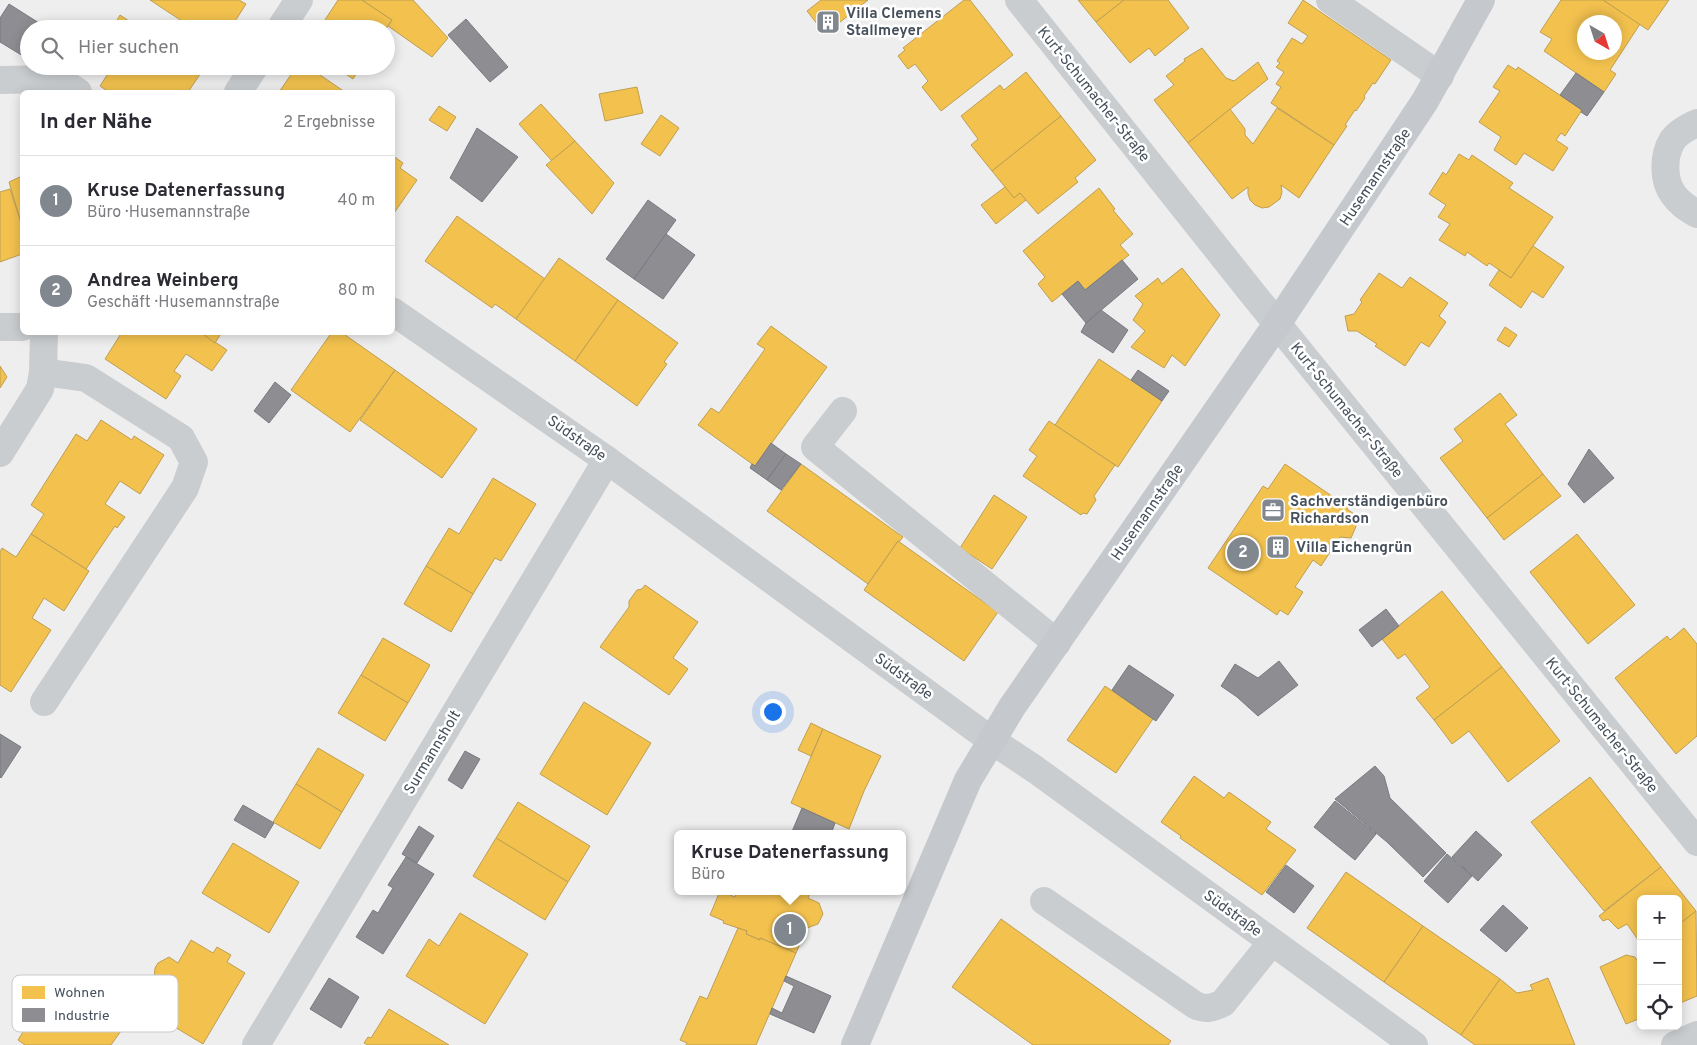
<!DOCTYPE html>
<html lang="de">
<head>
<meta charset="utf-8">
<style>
  body { margin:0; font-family:Overpass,sans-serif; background:#f2f2f3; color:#2b2b33 }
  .controls { position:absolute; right:15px; bottom:15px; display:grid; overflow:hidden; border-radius:8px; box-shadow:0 2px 12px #0003 }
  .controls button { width:45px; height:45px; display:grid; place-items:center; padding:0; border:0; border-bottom:1px solid #e1e1e2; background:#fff; color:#2b2b33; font:25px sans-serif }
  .compass { position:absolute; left:1577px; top:15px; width:45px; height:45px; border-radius:50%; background:#fff; box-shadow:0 2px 12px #0003; rotate:141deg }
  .you { position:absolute; left:772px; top:711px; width:18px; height:18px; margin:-12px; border:4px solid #fff; border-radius:50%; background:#1a73e8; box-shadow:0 0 0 8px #1a73e833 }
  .badge { display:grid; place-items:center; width:32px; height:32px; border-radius:50%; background:#80878f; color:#fff; font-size:16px; font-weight:700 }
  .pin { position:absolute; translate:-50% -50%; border:2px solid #fff; box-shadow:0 1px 5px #0006 }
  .popup { position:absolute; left:674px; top:830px; width:232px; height:65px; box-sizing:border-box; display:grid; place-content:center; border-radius:8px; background:#fff; filter:drop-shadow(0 1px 4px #0005); font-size:16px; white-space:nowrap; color:#7c7c81 }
  .popup b { font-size:19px; color:#2b2b33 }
  .popup::after { content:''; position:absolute; left:50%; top:100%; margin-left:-10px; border:10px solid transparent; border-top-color:#fff }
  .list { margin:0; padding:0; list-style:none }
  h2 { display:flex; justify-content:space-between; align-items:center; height:65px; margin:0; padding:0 20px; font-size:21px }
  h2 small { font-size:16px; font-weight:400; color:#7c7c81 }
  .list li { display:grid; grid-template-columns:32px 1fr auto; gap:15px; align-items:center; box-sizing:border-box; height:90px; padding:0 20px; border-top:1px solid #e1e1e2 }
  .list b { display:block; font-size:19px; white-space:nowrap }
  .list p { margin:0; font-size:16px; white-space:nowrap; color:#7c7c81 }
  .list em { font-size:16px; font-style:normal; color:#7c7c81 }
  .icon { flex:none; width:28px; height:28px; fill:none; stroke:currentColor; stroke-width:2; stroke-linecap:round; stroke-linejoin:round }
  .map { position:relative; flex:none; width:1697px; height:1045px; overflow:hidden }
  .search { position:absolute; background:#fff; box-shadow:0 2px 12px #0003; left:20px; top:20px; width:375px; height:55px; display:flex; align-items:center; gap:12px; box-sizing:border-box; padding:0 18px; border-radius:28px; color:#7c7c81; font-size:19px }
  .panel { position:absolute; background:#fff; box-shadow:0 2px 12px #0003; left:20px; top:90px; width:375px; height:245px; border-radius:8px }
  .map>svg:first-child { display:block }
  .homes { fill:#f2c14e; stroke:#be9f52; fill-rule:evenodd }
  .industry { fill:#8d8d92; stroke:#777b82 }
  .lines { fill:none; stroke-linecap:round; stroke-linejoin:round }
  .minor { stroke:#cacdcf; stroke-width:28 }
  .major { stroke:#c5c9cd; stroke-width:28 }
  .labels { text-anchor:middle; stroke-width:5; stroke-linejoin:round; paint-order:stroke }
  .poi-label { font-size:15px; font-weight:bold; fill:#45505c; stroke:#fff; text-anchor:start }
  .street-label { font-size:15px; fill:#45505c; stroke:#fff }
  .key { fill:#fff; stroke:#c7cace; stroke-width:1 }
  .key-label { font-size:14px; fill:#45505c }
</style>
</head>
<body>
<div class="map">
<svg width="1697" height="1045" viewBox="0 0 1697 1045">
  <rect width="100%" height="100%" fill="#efeeee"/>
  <g class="homes">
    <path d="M150,0H239L246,4L230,29H190L191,27Z"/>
    <path d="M338,0H362L392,20L386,29H319Z"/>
    <path d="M362,0H413L448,38L432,57L388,26L392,20Z"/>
    <path d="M821,0H868L825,34L807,11Z"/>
    <path d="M964,0H970L1013,55L941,111L922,87L928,81L915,64L908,69L898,56L905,50L903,48Z"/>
    <path d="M1078,0H1124L1096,22Z"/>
    <path d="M1124,0H1168L1189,28L1155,56L1149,48L1130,63L1096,22Z"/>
    <path d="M1303,0L1391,60L1375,84L1373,83L1364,96L1365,98L1356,111L1355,110L1345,125L1347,126L1334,145L1271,103L1281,87L1276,84L1284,72L1276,67L1280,63L1277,61L1292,38L1302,44L1308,36L1288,23Z"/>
    <path d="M1561,0H1603L1640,24L1610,70L1616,74L1604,92L1544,51L1552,39L1540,32ZM1584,22H1614V52H1584Z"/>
    <path d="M1603,0H1669L1648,30Z"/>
    <path d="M120,15L141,29H112Z"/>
    <path d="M1202,48L1226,78L1234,81L1258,62L1268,79L1188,143L1154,100L1174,85L1166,76L1185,61L1184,59Z"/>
    <path d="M1508,65L1516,70L1518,67L1582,110L1565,136L1561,133L1556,140L1568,148L1553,171L1524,153L1516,165L1494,150L1501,137L1479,122L1500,91L1493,87Z"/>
    <path d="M100,66H197L203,70L188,92H109L100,86L109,72Z"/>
    <path d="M297,66H307L345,92H279Z"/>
    <path d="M334,66H361L353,79Z"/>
    <path d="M1026,72L1061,116L992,171L971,145L978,139L961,116L1000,85L1004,90Z"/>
    <path d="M637,87L643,113L605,121L599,94Z"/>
    <path d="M541,104L575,141L552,161L519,124Z"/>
    <path d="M439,106L456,117L447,131L429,120Z"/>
    <path d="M1277,108L1334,145L1299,198L1281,185L1282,192L1280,199L1269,207L1262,208L1255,205L1250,200L1248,194V187L1232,199L1188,143L1230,109L1245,129V135L1253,144Z"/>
    <path d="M661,115L679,128L660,156L641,144Z"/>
    <path d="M1061,116L1096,160L1075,178L1078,182L1038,214L1020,193L1014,198L992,171Z"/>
    <path d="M575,141L614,183L592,214L546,165Z"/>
    <path d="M1459,154L1469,160L1472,155L1513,183L1509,188L1553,217L1511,278L1489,263L1487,266L1467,252L1465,256L1439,240L1450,224L1438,217L1446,205L1429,194L1443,172L1446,175Z"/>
    <path d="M392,155L403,163L400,168L417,180L392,216Z"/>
    <path d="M22,176V226L9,182Z"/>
    <path d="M1005,187L1014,198L1020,193L1026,200L996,224L981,205Z"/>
    <path d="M1099,188L1115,209L1113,210L1133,234L1120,245L1129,255L1085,290L1078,281L1052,302L1038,284L1045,277L1023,251Z"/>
    <path d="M10,189L22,226V254L0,262V192Z"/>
    <path d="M457,216L545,279L516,319L495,304L492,308L425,261Z"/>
    <path d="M1533,246L1564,267L1543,298L1532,291L1521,308L1489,285L1499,270L1511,278Z"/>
    <path d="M559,258L618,300L575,361L516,319Z"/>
    <path d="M1182,268L1220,315L1185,366L1172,355L1164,368L1131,347L1145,331L1133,320L1143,304L1135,296L1158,278L1162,284Z"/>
    <path d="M1379,273L1402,288L1410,277L1448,303L1439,316L1446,322L1429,347L1421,342L1405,366L1375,346L1377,344L1357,331H1348L1345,316L1354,314L1362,302L1360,300Z"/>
    <path d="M618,300L678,343L664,362L667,364L637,406L575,361Z"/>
    <path d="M771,326L827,367L755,466L698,425L711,408L719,413L765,349L757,344Z"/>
    <path d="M1505,327L1517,335L1509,347L1497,340Z"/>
    <path d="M122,332H200L227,350L212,371L186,354L174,371L181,376L166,399L105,359Z"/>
    <path d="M200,332H222L215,343Z"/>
    <path d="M332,332H341L395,370L350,432L291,390Z"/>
    <path d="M1099,359L1162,401L1118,467L1055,425Z"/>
    <path d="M0,366L7,377L0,388Z"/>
    <path d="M395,370L477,429L442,478L360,420Z"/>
    <path d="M1500,393L1517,415L1505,424L1543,474L1487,518L1440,458L1463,441L1454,429Z"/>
    <path d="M101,420L132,440L134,436L164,455L140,494L120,481L105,504L125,517L117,528L115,526L86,569L31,534L44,514L31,505L76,434L87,441Z"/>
    <path d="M1049,421L1115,465L1094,496L1096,500L1087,514L1083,513L1081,515L1023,476L1037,456L1029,450Z"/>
    <path d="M801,464L903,537L899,542L898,541L868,584L767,511Z"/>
    <path d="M1285,464L1348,507L1347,509L1354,514L1357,524L1351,538L1340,537L1321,566L1313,560L1295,587L1303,592L1288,615L1280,610L1277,615L1208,568L1263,486L1268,489Z"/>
    <path d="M1543,474L1561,496L1504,540L1487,518Z"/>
    <path d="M493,478L536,504L501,561L495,558L473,594L426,566L449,528L459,534Z"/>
    <path d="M994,495L1027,517L992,569L960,548Z"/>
    <path d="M31,534L89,571L64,611L44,598L32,618L51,630L11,692L0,685V552L2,548L16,557Z"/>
    <path d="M1577,534L1635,605L1588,644L1530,572Z"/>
    <path d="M898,541L998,612L964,661L864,590Z"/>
    <path d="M426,566L473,594L451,632L404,604Z"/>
    <path d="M645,585L698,622L673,658L688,669L669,695L600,647L629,607V601L637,590L642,589Z"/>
    <path d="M1442,591L1502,667L1434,720L1416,698L1430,687L1405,654L1398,659L1382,639Z"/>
    <path d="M1684,628L1697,644V736L1676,754L1615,678L1667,636L1670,640Z"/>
    <path d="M383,638L430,665L408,703L361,675Z"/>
    <path d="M1502,667L1560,741L1508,782L1469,731L1452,744L1434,720Z"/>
    <path d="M361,675L408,703L385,741L338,713Z"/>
    <path d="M1105,686L1153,719L1116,773L1067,740Z"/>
    <path d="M584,702L651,743L607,815L540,774Z"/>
    <path d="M811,723L823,729L811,756L798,750Z"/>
    <path d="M823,729L881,756L864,791L849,829L791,803Z"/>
    <path d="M318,748L364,775L342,812L296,784Z"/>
    <path d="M1194,776L1224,798L1229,792L1271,822L1266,829L1296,850L1262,895L1180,838L1181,836L1161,822Z"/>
    <path d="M1590,777L1661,867L1604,911L1531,822Z"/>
    <path d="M296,784L342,812L320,849L273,822Z"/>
    <path d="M518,802L590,846L568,882L496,838Z"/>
    <path d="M496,838L568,882L545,920L473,876Z"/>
    <path d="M233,843L299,882L269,933L202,893Z"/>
    <path d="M1661,867L1696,911L1678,925V899H1641V944L1627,924L1618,929L1608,919L1603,921L1599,916Z"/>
    <path d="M1346,872L1423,926L1384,982L1307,928Z"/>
    <path d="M720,891L735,897L737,891H811L808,898L819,903L823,914L818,924L807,928L796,953L760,938V940L746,934L747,931L723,923L724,921L710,915Z"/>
    <path d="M1696,911L1697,996L1678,1004V925Z"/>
    <path d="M460,913L528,954L485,1024L406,976L429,939L439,946Z"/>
    <path d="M1001,919L1171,1041L1168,1045H1033L952,987Z"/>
    <path d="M1423,926L1500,979L1461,1035L1384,982Z"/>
    <path d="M738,928L747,931L746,934L760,940V938L796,953L756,1045H686L687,1043L680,1040L700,996L707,999Z"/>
    <path d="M191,940L213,953L217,947L231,955L227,962L245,973L203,1044L148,1011L163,986L154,980L155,968L158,963L169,957L178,963Z"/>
    <path d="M1626,955L1635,957L1638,962L1641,960V1018L1626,1024L1600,967Z"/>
    <path d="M1548,978L1575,1045H1475L1461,1035L1500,979L1517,993L1533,990L1530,985Z"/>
    <path d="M58,992L121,1031L111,1045H25L18,1040L40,1005L47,1009Z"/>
    <path d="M389,1009L449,1045H368L364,1043L368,1037L371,1038Z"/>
  </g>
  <g class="industry">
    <path d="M9,4L47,28L29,29L28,59L0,42V18Z"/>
    <path d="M466,19L508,67L490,82L448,35Z"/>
    <path d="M1576,73L1604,92L1587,116L1581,112L1582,110L1560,95Z"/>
    <path d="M477,128L518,157L482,202L450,178Z"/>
    <path d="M648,200L676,220L634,279L606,259Z"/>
    <path d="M666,234L695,255L663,299L634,279Z"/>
    <path d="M1122,260L1138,279L1086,323L1062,294L1078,281L1085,290Z"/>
    <path d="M1101,310L1128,330L1113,353L1081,332L1086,323Z"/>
    <path d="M1138,370L1169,391L1162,401L1131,380Z"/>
    <path d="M275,382L291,395L269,423L254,411Z"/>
    <path d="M771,443L786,454L767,480L750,468L752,464L755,466Z"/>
    <path d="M1589,449L1614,478L1584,503L1568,484Z"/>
    <path d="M786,454L801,464L781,490L767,480Z"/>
    <path d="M1386,609L1399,626L1372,647L1359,630Z"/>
    <path d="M1279,661L1298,685L1258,716L1237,697L1221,686L1235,664L1258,678Z"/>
    <path d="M1129,665L1174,695L1156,721L1112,690Z"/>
    <path d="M0,734L21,747L1,778L0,777Z"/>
    <path d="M465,751L480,759L462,789L448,780Z"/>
    <path d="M1375,766L1384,776L1390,798L1446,853L1423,877L1387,842L1335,799Z"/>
    <path d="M1335,801L1376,834L1355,860L1314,827Z"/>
    <path d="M243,805L274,823L265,838L234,820Z"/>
    <path d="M802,808L835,823L831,834H791Z"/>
    <path d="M419,826L434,836L417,863L402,854Z"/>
    <path d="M1476,831L1502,855L1478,881L1452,857Z"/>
    <path d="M1447,854L1472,876L1448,903L1424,881Z"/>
    <path d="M406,857L434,874L383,954L356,937L373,910L378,913L393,888L388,885Z"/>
    <path d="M1286,865L1314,886L1294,913L1266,892Z"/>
    <path d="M1503,905L1528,928L1506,952L1480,930Z"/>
    <path d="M786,976L831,996L814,1033L770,1014L772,1008L782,1013L794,986L784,981Z"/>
    <path d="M329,978L359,997L341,1028L310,1009Z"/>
  </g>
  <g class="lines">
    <g class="minor">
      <path d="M1019,0L1249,289L1697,842"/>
      <path d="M1330,0L1440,76"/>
      <path d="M280,29L299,0"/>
      <path d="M0,80L58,79L78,92"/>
      <path d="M238,92L255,66"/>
      <path d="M1697,123C1688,127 1677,133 1672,141C1663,156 1663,180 1673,194C1679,203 1687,208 1697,214"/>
      <path d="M392,311L607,460L991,740L1036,770L1414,1045"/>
      <path d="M0,327H22"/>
      <path d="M43,372L86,378L181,438L194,462L185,488L44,702"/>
      <path d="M843,411L815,447L1057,643"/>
      <path d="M0,453L40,389L43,372L44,332"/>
      <path d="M1044,901L1195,1005C1205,1010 1213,1008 1223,1003L1272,942"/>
      <path d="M256,1045L607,460"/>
      <path d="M1675,1045L1697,1035"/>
    </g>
    <path class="major" d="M855,1045L968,780L1012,707L1277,324L1425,101L1481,0"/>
  </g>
  <defs>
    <g id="building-square" transform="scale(1.25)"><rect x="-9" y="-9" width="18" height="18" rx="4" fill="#80878f" stroke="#fff"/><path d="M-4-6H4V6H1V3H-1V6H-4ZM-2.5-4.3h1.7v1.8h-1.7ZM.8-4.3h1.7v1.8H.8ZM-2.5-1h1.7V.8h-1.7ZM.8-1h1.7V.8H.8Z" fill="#fff"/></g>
    <g id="office-square" transform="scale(1.25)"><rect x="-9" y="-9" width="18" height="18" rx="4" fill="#80878f" stroke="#fff"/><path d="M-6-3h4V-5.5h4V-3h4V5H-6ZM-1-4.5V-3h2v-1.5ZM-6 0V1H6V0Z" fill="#fff"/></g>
  </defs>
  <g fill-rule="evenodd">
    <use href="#building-square" x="828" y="22"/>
    <use href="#office-square" x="1273" y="510"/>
    <use href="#building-square" x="1278" y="547"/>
  </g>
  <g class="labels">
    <g class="poi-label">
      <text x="846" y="18">Villa Clemens<tspan x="846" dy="17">Stallmeyer</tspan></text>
      <text x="1290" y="506">Sachverständigenbüro<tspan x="1290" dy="17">Richardson</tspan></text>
      <text x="1296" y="552">Villa Eichengrün</text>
    </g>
    <g class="street-label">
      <text transform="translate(1094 94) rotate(51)" y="5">Kurt-Schumacher-Straße</text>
      <text transform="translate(1375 177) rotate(-56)" y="5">Husemannstraße</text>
      <text transform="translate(1347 410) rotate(51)" y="5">Kurt-Schumacher-Straße</text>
      <text transform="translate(577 438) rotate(35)" y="5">Südstraße</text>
      <text transform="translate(1147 512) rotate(-55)" y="5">Husemannstraße</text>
      <text transform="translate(904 676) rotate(36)" y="5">Südstraße</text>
      <text transform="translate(1602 725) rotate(51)" y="5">Kurt-Schumacher-Straße</text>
      <text transform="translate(432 752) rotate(-59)" y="5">Surmannsholt</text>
      <text transform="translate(1233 913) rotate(36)" y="5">Südstraße</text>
    </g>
  </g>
  <rect x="12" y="975" width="166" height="57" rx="8" class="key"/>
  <rect x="22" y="986" width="23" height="13" fill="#f2c14e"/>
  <rect x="22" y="1008" width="23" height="14" fill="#8d8d92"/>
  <g class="key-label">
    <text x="54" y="997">Wohnen</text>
    <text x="54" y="1020">Industrie</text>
  </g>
</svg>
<div class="controls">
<button>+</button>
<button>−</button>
<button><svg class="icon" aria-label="locate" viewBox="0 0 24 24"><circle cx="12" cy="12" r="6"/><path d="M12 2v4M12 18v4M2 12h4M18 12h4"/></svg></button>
</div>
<svg class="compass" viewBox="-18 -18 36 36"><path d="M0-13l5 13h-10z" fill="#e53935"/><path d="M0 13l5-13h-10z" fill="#7c7c81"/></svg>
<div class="you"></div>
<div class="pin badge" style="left:790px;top:930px">1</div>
<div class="popup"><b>Kruse Datenerfassung</b>Büro</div>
<div class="pin badge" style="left:1243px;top:553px">2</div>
<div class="search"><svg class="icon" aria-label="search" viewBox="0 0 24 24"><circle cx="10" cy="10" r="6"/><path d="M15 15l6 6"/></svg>Hier suchen</div>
<section class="panel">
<h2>In der Nähe<small>2 Ergebnisse</small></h2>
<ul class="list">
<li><span class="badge">1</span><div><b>Kruse Datenerfassung</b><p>Büro · Husemannstraße</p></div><em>40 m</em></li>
<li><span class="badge">2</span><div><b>Andrea Weinberg</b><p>Geschäft · Husemannstraße</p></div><em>80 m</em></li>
</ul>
</section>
</div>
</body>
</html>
